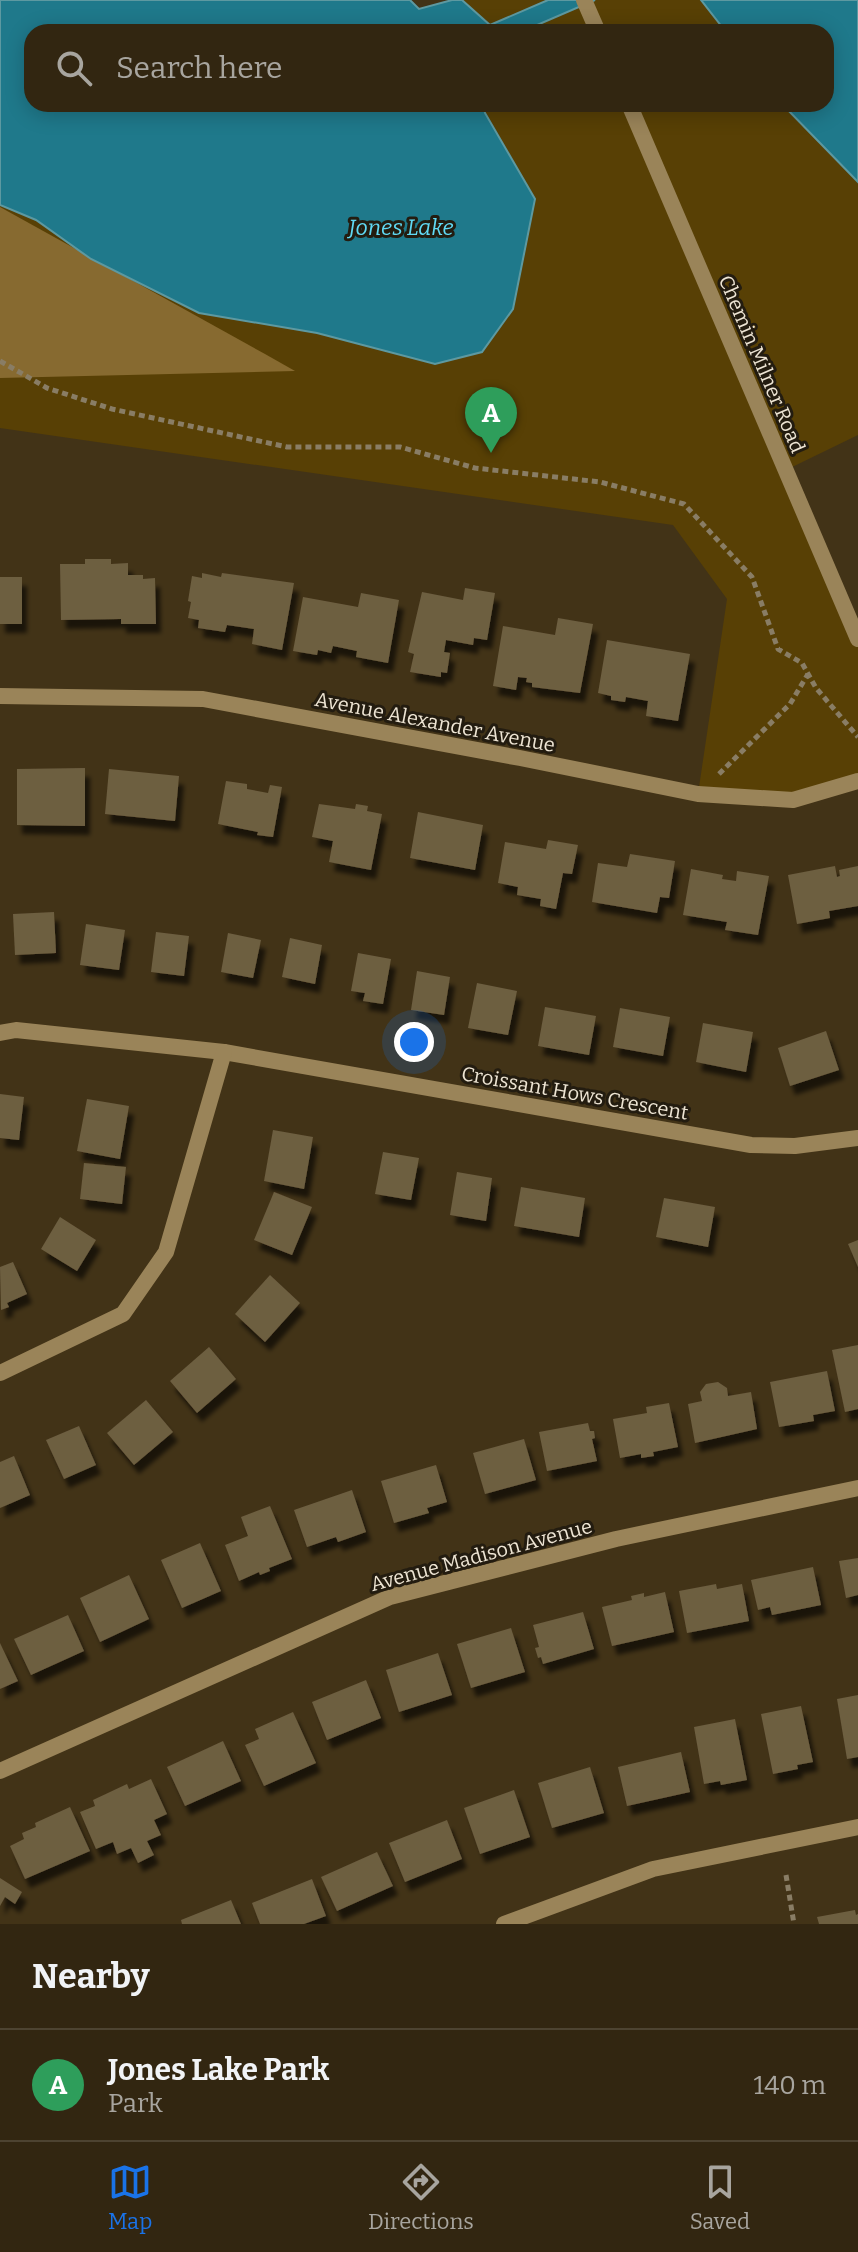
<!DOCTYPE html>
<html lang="en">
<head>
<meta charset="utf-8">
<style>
  body { margin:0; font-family:Bitter,serif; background:#3d321f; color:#f1f3f6 }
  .you { position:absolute; left:414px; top:1042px; width:28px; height:28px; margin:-20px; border:6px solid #fff; border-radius:50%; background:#1a73e8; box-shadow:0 0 0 12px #1a73e833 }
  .badge { display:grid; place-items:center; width:52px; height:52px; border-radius:50%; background:#1a73e8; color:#fff; font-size:26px; font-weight:700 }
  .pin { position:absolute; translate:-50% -66px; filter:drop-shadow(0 2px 4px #0008) }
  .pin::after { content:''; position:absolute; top:42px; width:28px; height:24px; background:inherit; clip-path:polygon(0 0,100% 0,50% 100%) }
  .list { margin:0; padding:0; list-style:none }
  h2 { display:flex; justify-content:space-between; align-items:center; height:104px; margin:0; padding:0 32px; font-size:34px }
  h2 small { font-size:26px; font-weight:400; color:#a8a59f }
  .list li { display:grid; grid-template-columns:52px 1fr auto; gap:24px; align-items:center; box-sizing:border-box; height:112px; padding:0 32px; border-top:2px solid #4d4331 }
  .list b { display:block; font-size:30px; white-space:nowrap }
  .list p { margin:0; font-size:26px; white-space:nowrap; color:#a8a59f }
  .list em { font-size:26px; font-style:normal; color:#a8a59f }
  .icon { flex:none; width:44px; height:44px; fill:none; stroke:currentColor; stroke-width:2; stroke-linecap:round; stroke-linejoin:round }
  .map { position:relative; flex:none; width:858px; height:1924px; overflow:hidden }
  .search { position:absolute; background:#322611; box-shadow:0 4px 20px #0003; left:24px; right:24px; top:24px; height:88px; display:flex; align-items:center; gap:20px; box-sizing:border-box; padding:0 28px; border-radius:24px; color:#a8a59f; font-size:30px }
  .sheet { height:216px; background:#322611 }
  nav { display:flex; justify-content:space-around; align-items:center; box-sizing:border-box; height:112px; border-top:2px solid #4d4331; background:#322611; font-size:22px; color:#a8a59f }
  nav a { display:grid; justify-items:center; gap:4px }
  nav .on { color:#1a73e8 }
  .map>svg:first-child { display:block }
  .green { fill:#584005; fill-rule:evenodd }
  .forest { fill:#876a30 }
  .water { fill:#1f798b; stroke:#5d99a1; stroke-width:2 }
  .building { fill:#6d5e41; filter:url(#shadow) }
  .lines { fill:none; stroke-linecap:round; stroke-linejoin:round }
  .path { stroke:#897d65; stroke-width:5; stroke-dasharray:6 4; stroke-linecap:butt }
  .minor { stroke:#9a8459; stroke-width:16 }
  .tertiary { stroke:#9a8459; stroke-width:16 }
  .labels { text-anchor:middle; stroke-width:6; stroke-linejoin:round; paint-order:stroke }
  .street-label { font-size:20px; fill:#eee5d4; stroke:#231c10 }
  .water-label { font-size:22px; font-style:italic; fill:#60daf5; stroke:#231c10 }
</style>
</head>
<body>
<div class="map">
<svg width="858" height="1924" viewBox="0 0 858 1924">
  <defs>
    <filter id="shadow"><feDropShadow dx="5" dy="9" stdDeviation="2" flood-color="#0009"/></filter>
  </defs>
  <rect width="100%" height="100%" fill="#423317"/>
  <g class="green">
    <path d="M0,0L32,32V104L201,313L317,333L513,309L535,199L485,113L483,104H782L858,182V435L786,470L858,639V781L793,800L698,794L727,599L673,525L0,428ZM9,208L33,215L172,299L91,259L36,220Z"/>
    <path d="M462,0H548L490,25Z"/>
    <path d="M595,0H701L726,32H521Z"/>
  </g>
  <path class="forest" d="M0,207L265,354L295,371L0,378Z"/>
  <g class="water">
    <path d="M0,0H410L419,9L452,0H462L490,25L548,0H595L521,32H32V104H483L485,113L535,199L513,309L482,352L435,364L317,333L199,313L91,259L36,220L0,205Z"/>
    <path d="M701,0H858V182L782,104H826V32H726Z"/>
  </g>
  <g class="building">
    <path d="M85,559H111V564L128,563V575H143V579L155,578L156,624H121V619L61,620L60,564H85Z"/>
    <path d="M202,573L221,577L222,573L294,583L282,650L252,644L254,629L227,625L225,632L198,628L199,620L188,618L191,602L188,601L192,576L202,578Z"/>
    <rect x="0" y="577" width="22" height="47"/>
    <path d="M465,588L495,593L487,640L474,638L473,645L446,640L444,652L450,653L447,673L441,672V677L410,672L414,654L408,652L422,592L463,600Z"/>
    <path d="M361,593L399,600L388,663L356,657L357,651L333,646L331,653L318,650L317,655L293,651L303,597L358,607Z"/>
    <path d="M558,618L593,624L580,693L532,687V683L526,682L527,678L518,677L516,690L493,686L503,626L555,635Z"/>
    <path d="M607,640L690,654L678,721L646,716L648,701L626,697L625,702L611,700V696L598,693Z"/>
    <path d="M85,768V826L17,825V769Z"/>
    <path d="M109,769L179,776L175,821L105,814Z"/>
    <path d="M226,781L247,784V789L268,793L270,785L282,787L273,837L257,835L258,832L218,824Z"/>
    <path d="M319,804L355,809L356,804L368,806L367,811L382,814L371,870L329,862L333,841L312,837Z"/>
    <path d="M418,812L483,825L475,870L410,858Z"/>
    <path d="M548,840L578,845L572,874L563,873L556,909L540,906L541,899L517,895L518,887L498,883L505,842L546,849Z"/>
    <path d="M630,854L675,861L669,898L660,897L657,913L592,902L598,863L627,867Z"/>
    <path d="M835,866L837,877L840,876L839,870L858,866V906L829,911L830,918L797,924L788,875Z"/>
    <path d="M691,869L723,875L722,879L736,881L737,871L769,876L758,935L725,930L727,922L683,915Z"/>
    <path d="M54,912L56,953L15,955L13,914Z"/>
    <path d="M86,924L125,930L119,970L80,965Z"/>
    <path d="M156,932L189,936L184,976L151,972Z"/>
    <path d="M228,933L261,940L253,978L221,972Z"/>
    <path d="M290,938L322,945L315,984L282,977Z"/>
    <path d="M358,953L391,959L383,1004L363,1001L365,993L351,991Z"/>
    <path d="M417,971L450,977L444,1015L411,1010Z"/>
    <path d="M477,983L517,991L508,1035L468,1028Z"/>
    <path d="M545,1007L596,1016L589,1055L538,1046Z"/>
    <path d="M620,1008L670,1017L663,1056L613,1047Z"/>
    <path d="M703,1023L753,1032L746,1072L696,1062Z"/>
    <path d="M826,1031L839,1070L790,1086L778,1048Z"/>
    <path d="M0,1094L24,1097L19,1140L0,1138Z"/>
    <path d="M87,1099L129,1106L120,1159L77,1151Z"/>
    <path d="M273,1130L313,1137L304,1189L264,1181Z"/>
    <path d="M383,1152L419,1158L411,1200L375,1194Z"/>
    <path d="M84,1163L126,1167L122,1204L80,1199Z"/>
    <path d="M457,1172L492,1178L486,1221L450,1215Z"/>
    <path d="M521,1187L585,1198L579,1237L514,1226Z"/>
    <path d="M274,1192L312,1207L292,1255L254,1240Z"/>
    <path d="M664,1198L715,1207L708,1247L656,1237Z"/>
    <path d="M60,1217L96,1240L77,1271L41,1249Z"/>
    <path d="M858,1240V1267L848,1244Z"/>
    <path d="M13,1262L27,1294L7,1303L9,1307L1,1310L0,1267Z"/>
    <path d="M270,1275L300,1303L265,1342L235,1314Z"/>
    <path d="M858,1345V1409L845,1412L832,1350Z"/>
    <path d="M209,1347L236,1379L197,1413L170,1381Z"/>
    <path d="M827,1371L835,1411L813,1415L814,1421L779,1427L770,1382Z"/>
    <path d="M718,1382L727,1388L728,1396L751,1392L757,1429L695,1443L688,1404L702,1401L700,1392L706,1384Z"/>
    <path d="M146,1400L173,1432L134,1465L107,1433Z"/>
    <path d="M669,1403L678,1447L653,1452L654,1456L641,1458V1454L620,1458L613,1419L647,1413L646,1407Z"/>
    <path d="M588,1423L590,1431H594L595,1438L592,1439L597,1461L547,1471L539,1432Z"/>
    <path d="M79,1426L96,1465L64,1479L46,1440Z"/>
    <path d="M524,1439L536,1480L485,1494L473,1453Z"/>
    <path d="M14,1456L30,1495L0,1508V1462Z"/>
    <path d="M436,1465L447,1502L427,1508L429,1513L394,1523L381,1481Z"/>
    <path d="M352,1490L366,1532L338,1542L336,1537L307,1547L294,1510Z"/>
    <path d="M270,1506L292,1559L269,1568L270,1571L260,1575L259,1572L239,1581L225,1545L248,1536L241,1517Z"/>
    <path d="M200,1543L221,1591L182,1608L161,1560Z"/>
    <path d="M858,1558V1595L846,1598L839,1561Z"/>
    <path d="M813,1567L821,1605L772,1615L770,1607L758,1610L751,1580Z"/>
    <path d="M129,1575L149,1619L100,1642L80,1598Z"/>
    <path d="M716,1584L717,1589L742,1584L749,1621L687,1633L679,1591Z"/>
    <path d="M665,1592L674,1632L612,1646L602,1607L632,1600L631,1596L644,1593V1597Z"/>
    <path d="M583,1612L594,1649L543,1664L541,1657L538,1658L535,1648L539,1647L533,1625Z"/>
    <path d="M68,1615L84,1651L31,1675L14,1639Z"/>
    <path d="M511,1628L525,1672L471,1688L457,1644Z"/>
    <path d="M0,1643L18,1681L0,1689Z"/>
    <path d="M438,1653L452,1695L399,1712L386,1670Z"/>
    <path d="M366,1680L381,1718L327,1740L312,1702Z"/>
    <path d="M858,1695V1757L847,1759L837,1699Z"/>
    <path d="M801,1706L813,1762L797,1765L798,1769L773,1774L761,1714Z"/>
    <path d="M293,1712L316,1763L264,1786L245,1745L259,1739L255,1729Z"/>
    <path d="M735,1719L747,1780L721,1785L720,1781L704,1784L694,1727Z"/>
    <path d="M223,1741L241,1781L185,1806L167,1767Z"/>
    <path d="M681,1752L690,1792L627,1806L618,1767Z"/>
    <path d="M590,1767L604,1813L552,1828L538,1783Z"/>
    <path d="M151,1779L167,1814L154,1820L161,1835L147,1841L154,1855L138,1863L131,1848L117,1854L113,1842L96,1849L80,1812L95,1806L93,1800L127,1784L129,1789Z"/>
    <path d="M514,1790L530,1837L480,1854L464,1808Z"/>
    <path d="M70,1807L90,1851L25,1879L10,1846L24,1839L22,1833L36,1827L35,1823Z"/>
    <path d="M447,1820L462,1859L405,1882L389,1843Z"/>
    <path d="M377,1852L393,1886L337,1911L321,1877Z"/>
    <path d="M0,1878L22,1892L15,1904L5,1897L0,1906Z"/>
    <path d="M312,1879L326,1916L304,1924H260L252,1903Z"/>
    <path d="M231,1900L241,1924H182L181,1920Z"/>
    <path d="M855,1910L856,1915L858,1914V1924H819L817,1917Z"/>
  </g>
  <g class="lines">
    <g class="path">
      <path d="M0,361L47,388L112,409L287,447H400L475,468L600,482L684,504L752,577L778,649L802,663L816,688L858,737"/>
      <path d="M719,774L790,704L808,674"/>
      <path d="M786,1875L794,1924"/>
    </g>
    <g class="minor">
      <path d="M0,696L203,699L520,758L698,794L793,800L858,781"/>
      <path d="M0,1033L16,1030L224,1052L751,1145L795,1146L858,1138"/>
      <path d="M0,1373L123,1314L166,1252L224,1052"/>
      <path d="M0,1771L390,1597L616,1539L858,1488"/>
      <path d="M504,1924L653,1869L858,1827"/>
    </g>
    <g class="tertiary">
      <path d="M584,0L598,32"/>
      <path d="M629,104L858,639"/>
    </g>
  </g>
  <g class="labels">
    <g class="street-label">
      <text transform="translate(762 364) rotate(67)" y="7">Chemin Milner Road</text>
      <text transform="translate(435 722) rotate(11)" y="7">Avenue Alexander Avenue</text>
      <text transform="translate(575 1093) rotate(10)" y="7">Croissant Hows Crescent</text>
      <text transform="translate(481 1555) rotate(-15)" y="7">Avenue Madison Avenue</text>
    </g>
    <g class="water-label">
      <text x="401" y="235">Jones Lake</text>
    </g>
  </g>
</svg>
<div class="you"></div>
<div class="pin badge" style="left:491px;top:453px;background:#2e9e5b">A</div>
<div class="search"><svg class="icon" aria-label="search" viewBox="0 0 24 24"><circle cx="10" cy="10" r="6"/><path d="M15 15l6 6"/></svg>Search here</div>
</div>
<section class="sheet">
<h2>Nearby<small></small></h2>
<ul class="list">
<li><span class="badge" style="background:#2e9e5b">A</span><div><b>Jones Lake Park</b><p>Park</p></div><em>140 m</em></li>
</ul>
</section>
<nav>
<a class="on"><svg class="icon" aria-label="map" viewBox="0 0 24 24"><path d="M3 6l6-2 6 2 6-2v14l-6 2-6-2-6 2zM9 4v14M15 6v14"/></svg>Map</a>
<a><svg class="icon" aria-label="directions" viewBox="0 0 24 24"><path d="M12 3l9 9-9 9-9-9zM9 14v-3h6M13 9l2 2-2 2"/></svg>Directions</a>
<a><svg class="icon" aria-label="saved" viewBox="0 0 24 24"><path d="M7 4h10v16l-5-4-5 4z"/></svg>Saved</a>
</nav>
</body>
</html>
